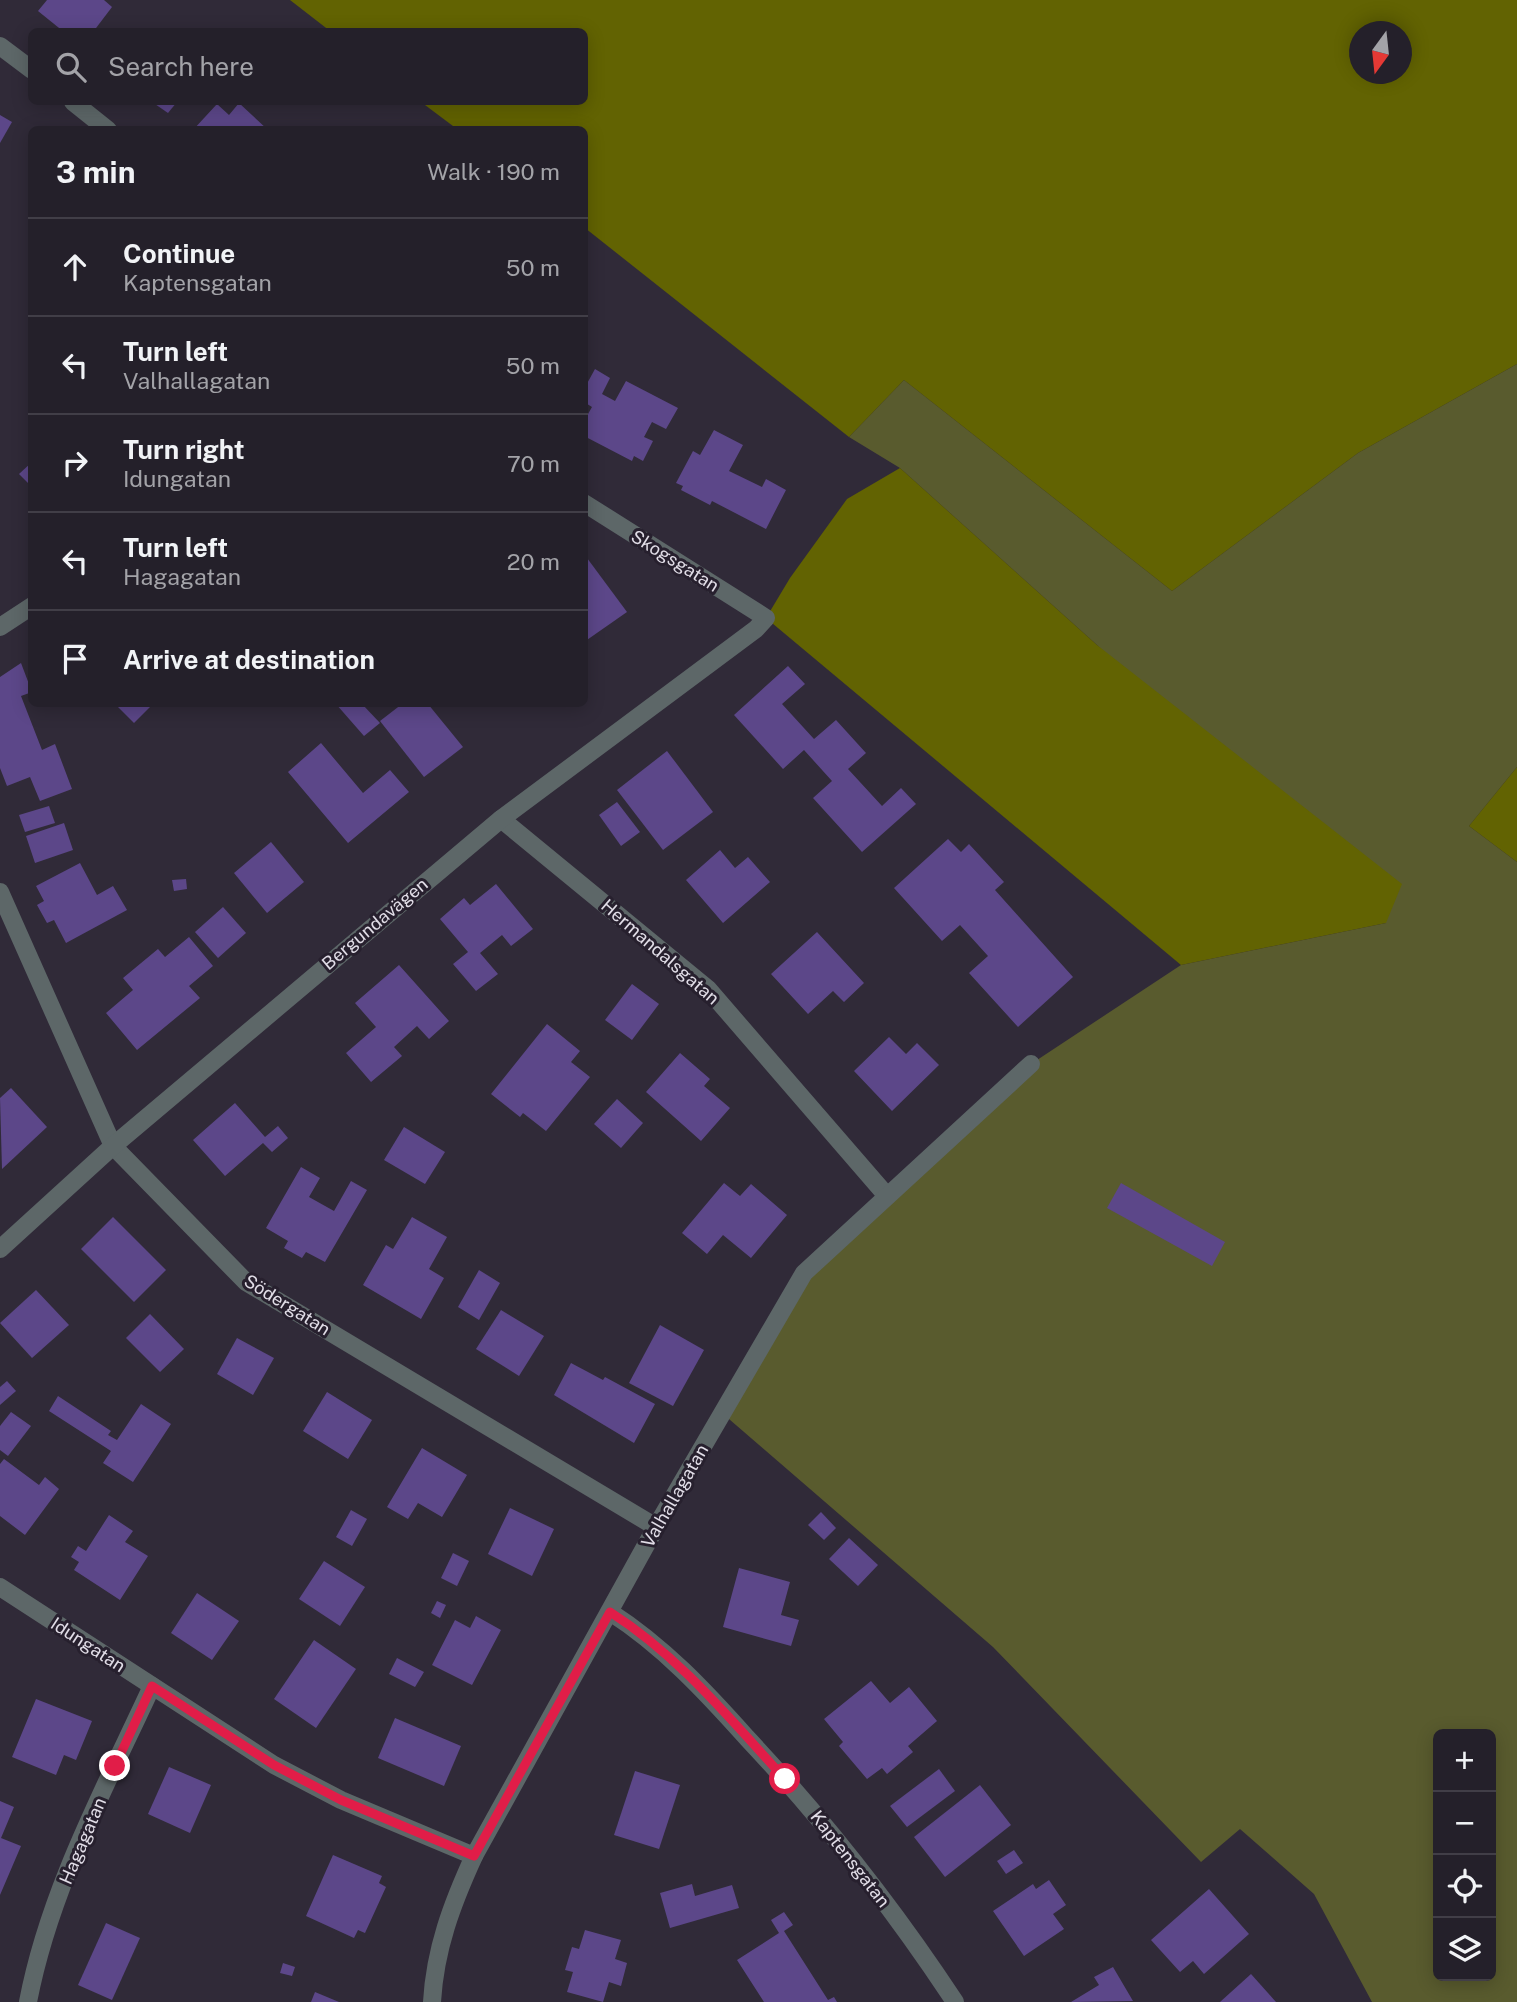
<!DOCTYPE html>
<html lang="en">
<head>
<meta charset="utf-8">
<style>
  body { margin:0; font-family:"Public Sans",sans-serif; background:#2c2832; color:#f1f3f6 }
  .controls { position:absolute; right:21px; bottom:21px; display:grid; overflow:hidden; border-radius:10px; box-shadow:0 4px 18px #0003 }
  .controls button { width:63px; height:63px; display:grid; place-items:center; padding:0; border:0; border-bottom:2px solid #413e47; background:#24202a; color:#f1f3f6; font:35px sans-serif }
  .compass { position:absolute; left:1349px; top:21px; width:63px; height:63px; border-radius:50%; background:#24202a; box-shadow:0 4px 18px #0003; rotate:195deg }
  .stop { position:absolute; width:21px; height:21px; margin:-16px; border:5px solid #e11d48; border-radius:50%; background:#fff }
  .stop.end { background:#e11d48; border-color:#fff; box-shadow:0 2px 7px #0008 }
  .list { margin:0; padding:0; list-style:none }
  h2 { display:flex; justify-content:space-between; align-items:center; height:91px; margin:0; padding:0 28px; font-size:30px }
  h2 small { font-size:23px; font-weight:400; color:#a3a3a8 }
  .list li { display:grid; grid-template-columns:46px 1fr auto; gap:21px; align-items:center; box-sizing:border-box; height:98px; padding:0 28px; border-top:2px solid #413e47 }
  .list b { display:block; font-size:26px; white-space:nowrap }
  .list p { margin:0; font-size:23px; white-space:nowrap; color:#a3a3a8 }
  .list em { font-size:23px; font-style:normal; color:#a3a3a8 }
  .icon { flex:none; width:38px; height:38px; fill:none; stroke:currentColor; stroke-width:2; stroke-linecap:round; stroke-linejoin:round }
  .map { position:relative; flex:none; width:1517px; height:2002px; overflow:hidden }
  .search { position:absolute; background:#24202a; box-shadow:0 4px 18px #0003; left:28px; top:28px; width:560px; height:77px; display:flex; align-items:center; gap:18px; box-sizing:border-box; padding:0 24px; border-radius:10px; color:#a3a3a8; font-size:26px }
  .panel { position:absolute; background:#24202a; box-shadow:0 4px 18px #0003; left:28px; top:126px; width:560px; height:581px; border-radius:10px }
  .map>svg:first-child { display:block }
  .green { fill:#595b2e; fill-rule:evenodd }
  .forest { fill:#626302; fill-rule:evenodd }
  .building { fill:#5c4789 }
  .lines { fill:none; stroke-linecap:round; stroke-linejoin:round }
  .minor { stroke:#5d6768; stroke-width:18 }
  .route { stroke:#e11d48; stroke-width:9 }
  .labels { text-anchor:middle; stroke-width:6; stroke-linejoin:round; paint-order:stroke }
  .street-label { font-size:18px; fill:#e1dde7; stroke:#27202e }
</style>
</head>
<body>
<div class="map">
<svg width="1517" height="2002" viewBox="0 0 1517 2002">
  <rect width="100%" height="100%" fill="#302a38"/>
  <path class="green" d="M1517,364V767L1469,826L1517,862V2002H1372L1314,1894L1240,1829L1201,1862L993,1647L722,1413L804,1273L1031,1064L1181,965L1386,923L1097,645L900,468L849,437L904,380L1172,591L1358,453ZM1438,1734H1491V1976H1438Z"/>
  <g class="forest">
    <path d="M290,0H1517V364L1358,453L1172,591L904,380L849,437L585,228L584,130L457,129L421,102H584V32L330,31ZM1360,32H1402V74H1360Z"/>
    <path d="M900,468L1097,645L1402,884L1386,923L1181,965L766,618L790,578L847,499Z"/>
    <path d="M1517,767V862L1469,826Z"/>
  </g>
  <g class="building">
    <path d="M47,0H104L112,7L93,32H64L38,11Z"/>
    <path d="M152,102H177L168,113Z"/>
    <path d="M239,103L268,130H193L217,104L229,115Z"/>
    <path d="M0,115L12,122L0,143Z"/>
    <path d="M595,369L610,378L602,394L615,401L626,381L678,408L666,429L652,422L644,437L653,441L643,461L634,456L632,461L584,436V421L592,407L584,402V389Z"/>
    <path d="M714,430L743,445L729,471L762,487L766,479L786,490L766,529L712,501L710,505L681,490L683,486L676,483L693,451L700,455Z"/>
    <path d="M32,462V487L19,474Z"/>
    <path d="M587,558L627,612L584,642V559Z"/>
    <path d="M21,663L32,692L21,696L42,750L55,744L72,789L40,801L30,777L7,786L0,768V677Z"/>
    <path d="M788,666L805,684L782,704L814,739L836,720L866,753L848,769L882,806L901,788L916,804L862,852L813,798L832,781L804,750L783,769L734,715Z"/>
    <path d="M115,704H153L134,723Z"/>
    <path d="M336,704H362L380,723L364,736Z"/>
    <path d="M402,704H428L463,747L424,777L380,721Z"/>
    <path d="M321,743L363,793L390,770L409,792L348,843L288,772Z"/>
    <path d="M667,751L713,812L663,850L617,790Z"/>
    <path d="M617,802L640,832L621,846L599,815Z"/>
    <path d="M49,806L55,823L25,832L19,815Z"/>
    <path d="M64,823L73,850L35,863L26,836Z"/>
    <path d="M948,839L961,852L969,844L1004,882L995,890L1073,977L1018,1027L969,973L988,956L960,925L942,941L894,888Z"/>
    <path d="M271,842L304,882L267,913L234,873Z"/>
    <path d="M720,850L735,868L748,857L770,882L723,923L686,880Z"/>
    <path d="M80,863L97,895L113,886L127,910L66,943L54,920L47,923L37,905L44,901L36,886Z"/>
    <path d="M186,879L187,889L174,891L172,880Z"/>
    <path d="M496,884L533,929L511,946L502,935L480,953L498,974L476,991L453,964L468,952L440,919L464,898L470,905Z"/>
    <path d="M223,907L246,933L218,958L195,932Z"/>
    <path d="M817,932L864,983L844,1002L833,991L808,1014L771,974Z"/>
    <path d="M189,937L213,966L189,986L200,998L137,1050L106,1013L133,990L123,978L158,949L165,957Z"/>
    <path d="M399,965L449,1021L429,1039L417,1026L394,1047L402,1056L371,1082L346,1053L376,1027L355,1003Z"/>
    <path d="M632,984L659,1004L632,1040L605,1020Z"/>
    <path d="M547,1024L580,1051L571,1062L590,1077L546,1131L523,1113L520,1117L491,1094Z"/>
    <path d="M889,1037L906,1054L917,1043L939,1065L892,1111L854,1071Z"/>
    <path d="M680,1053L710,1079L704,1086L730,1108L701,1141L646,1092Z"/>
    <path d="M11,1088L47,1127L2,1169L0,1098Z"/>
    <path d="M617,1099L643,1123L621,1148L594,1124Z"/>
    <path d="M235,1103L265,1137L278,1126L288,1138L272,1152L263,1143L225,1176L193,1140Z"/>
    <path d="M404,1127L445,1152L425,1184L384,1160Z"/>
    <path d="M301,1167L320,1178L309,1197L334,1211L351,1181L367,1190L325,1262L306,1252L302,1258L284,1248L288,1241L266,1228Z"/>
    <path d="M724,1183L740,1196L751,1184L787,1215L751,1258L723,1235L707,1254L682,1233Z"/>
    <path d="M1121,1183L1225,1242L1212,1266L1107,1208Z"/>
    <path d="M113,1217L166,1270L134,1302L81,1249Z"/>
    <path d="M412,1217L447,1237L429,1269L444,1278L421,1319L363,1285L386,1245L393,1249Z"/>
    <path d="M479,1270L500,1283L479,1320L458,1307Z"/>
    <path d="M36,1290L69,1325L32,1358L0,1323Z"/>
    <path d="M501,1310L544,1336L519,1376L476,1349Z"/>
    <path d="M150,1314L184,1349L160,1372L126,1338Z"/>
    <path d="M660,1325L704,1350L673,1406L629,1383Z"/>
    <path d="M237,1338L274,1358L253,1395L217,1374Z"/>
    <path d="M571,1363L603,1380L605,1377L655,1404L634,1443L554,1395Z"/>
    <path d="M7,1381L16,1391L0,1405V1387Z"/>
    <path d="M327,1392L372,1420L348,1459L303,1431Z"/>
    <path d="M58,1396L111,1431L108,1435L117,1440L141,1404L171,1424L133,1482L103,1463L111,1451L49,1411Z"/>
    <path d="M11,1412L31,1426L8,1456L0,1450V1426Z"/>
    <path d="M422,1448L467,1475L442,1517L418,1503L408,1519L387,1507Z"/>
    <path d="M4,1459L39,1485L45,1477L59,1489L25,1535L0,1516V1464Z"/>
    <path d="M510,1508L554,1529L532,1576L488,1554Z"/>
    <path d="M351,1510L367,1519L352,1546L336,1537Z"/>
    <path d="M821,1512L836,1528L824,1540L808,1525Z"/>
    <path d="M109,1515L133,1531L125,1542L148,1556L120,1600L74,1570L79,1562L71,1557L78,1546L86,1551Z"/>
    <path d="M849,1538L878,1565L858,1586L829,1559Z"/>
    <path d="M453,1553L469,1561L457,1586L441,1578Z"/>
    <path d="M324,1561L365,1587L340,1626L299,1599Z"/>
    <path d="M739,1568L790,1582L781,1615L799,1620L791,1646L723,1627Z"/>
    <path d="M197,1593L239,1621L212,1660L171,1633Z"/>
    <path d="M437,1601L446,1605L440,1618L431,1613Z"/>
    <path d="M476,1616L501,1630L472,1685L432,1665L455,1620L470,1628Z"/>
    <path d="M314,1640L356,1669L316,1728L274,1699Z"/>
    <path d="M397,1658L424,1672L415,1687L389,1674Z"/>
    <path d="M871,1681L890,1703L909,1687L937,1721L908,1746L913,1752L887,1774L882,1768L867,1779L839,1746L843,1742L824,1719Z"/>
    <path d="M36,1699L92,1721L76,1760L64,1755L56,1775L12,1757Z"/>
    <path d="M395,1718L461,1746L444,1786L378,1758Z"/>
    <path d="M169,1767L211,1785L190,1833L148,1814Z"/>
    <path d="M939,1769L955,1791L907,1827L890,1806Z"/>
    <path d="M635,1771L680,1785L659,1849L614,1835Z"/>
    <path d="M980,1785L1011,1825L945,1877L914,1837Z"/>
    <path d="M0,1801L14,1807L1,1838L21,1846L0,1895Z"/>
    <path d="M1014,1850L1023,1863L1006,1874L997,1861Z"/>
    <path d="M333,1855L382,1876L379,1883L386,1887L365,1933L358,1930L354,1938L306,1916Z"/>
    <path d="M1049,1880L1066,1905L1053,1914L1064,1929L1024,1956L993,1911L1033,1884L1036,1889Z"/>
    <path d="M692,1884L695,1896L732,1885L739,1908L670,1928L660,1893Z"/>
    <path d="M1209,1889L1249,1934L1204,1974L1193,1961L1180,1972L1151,1940Z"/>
    <path d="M784,1912L793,1925L784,1931L828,2000L834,1997L837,2002H764L737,1960L779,1933L771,1920Z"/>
    <path d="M106,1923L140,1938L112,2000L78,1985Z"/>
    <path d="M585,1930L621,1940L615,1959L627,1963L621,1986L609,1982L603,2002L567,1992L573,1972L565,1970L572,1947L579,1949Z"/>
    <path d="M283,1963L295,1967L292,1976L280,1973Z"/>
    <path d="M1113,1967L1133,2001L1071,2002L1099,1985L1094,1977Z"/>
    <path d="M1251,1974L1276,2002H1220Z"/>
    <path d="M315,1992L339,2002H311Z"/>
  </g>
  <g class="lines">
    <g class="minor">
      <path d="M0,46L32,70"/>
      <path d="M73,102L108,130"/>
      <path d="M0,627L32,606"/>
      <path d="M501,819L708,989L887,1196"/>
      <path d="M0,892L113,1146L246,1282L656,1527"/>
      <path d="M0,1249L113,1146L501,819L756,629L766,618L584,503"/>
      <path d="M0,1587L274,1765L341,1800L474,1856"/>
      <path d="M610,1612C663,1646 705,1691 747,1738C824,1820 893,1908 955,2002"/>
      <path d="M28,2002C49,1891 105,1788 152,1686"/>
      <path d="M432,2002C435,1949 452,1904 474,1856L656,1527L804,1273L1031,1064"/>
    </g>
  </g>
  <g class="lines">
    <path class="route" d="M115,1766L152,1686L274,1765L341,1800L474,1856L610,1612C679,1656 730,1719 785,1779"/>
  </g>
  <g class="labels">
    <g class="street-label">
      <text transform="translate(675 561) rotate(32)" y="6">Skogsgatan</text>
      <text transform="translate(375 924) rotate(-40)" y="6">Bergundavägen</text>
      <text transform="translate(660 952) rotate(41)" y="6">Hermandalsgatan</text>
      <text transform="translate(287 1305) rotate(32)" y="6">Södergatan</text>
      <text transform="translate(675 1496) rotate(-60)" y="6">Valhallagatan</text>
      <text transform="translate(88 1645) rotate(33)" y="6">Idungatan</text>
      <text transform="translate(83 1841) rotate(-67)" y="6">Hagagatan</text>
      <text transform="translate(850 1859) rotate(52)" y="6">Kaptensgatan</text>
    </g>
  </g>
</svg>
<div class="controls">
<button>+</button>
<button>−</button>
<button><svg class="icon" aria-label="locate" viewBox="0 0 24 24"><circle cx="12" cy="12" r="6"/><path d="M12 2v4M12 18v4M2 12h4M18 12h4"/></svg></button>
<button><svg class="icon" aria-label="layers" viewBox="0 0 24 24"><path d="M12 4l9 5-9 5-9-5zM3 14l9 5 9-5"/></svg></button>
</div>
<svg class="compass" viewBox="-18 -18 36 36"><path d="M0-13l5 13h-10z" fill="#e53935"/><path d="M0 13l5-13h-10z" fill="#a3a3a8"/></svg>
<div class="stop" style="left:785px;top:1779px"></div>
<div class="stop end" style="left:115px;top:1766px"></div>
<div class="search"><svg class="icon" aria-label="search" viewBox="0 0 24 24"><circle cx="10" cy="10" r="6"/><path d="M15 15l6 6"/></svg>Search here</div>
<section class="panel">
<h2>3 min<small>Walk · 190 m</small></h2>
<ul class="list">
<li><svg class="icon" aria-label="ahead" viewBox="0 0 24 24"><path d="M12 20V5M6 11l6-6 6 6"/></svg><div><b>Continue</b><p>Kaptensgatan</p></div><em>50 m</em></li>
<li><svg class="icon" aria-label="left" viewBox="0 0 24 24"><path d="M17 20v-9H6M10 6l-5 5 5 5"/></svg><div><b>Turn left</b><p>Valhallagatan</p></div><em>50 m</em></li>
<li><svg class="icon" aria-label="right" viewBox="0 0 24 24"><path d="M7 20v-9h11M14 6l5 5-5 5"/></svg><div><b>Turn right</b><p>Idungatan</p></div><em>70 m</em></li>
<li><svg class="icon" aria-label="left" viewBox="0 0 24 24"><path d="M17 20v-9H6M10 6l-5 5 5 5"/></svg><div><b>Turn left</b><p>Hagagatan</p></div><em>20 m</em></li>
<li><svg class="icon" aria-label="arrive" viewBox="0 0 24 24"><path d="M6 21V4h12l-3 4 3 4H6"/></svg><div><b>Arrive at destination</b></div></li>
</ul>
</section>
</div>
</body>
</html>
